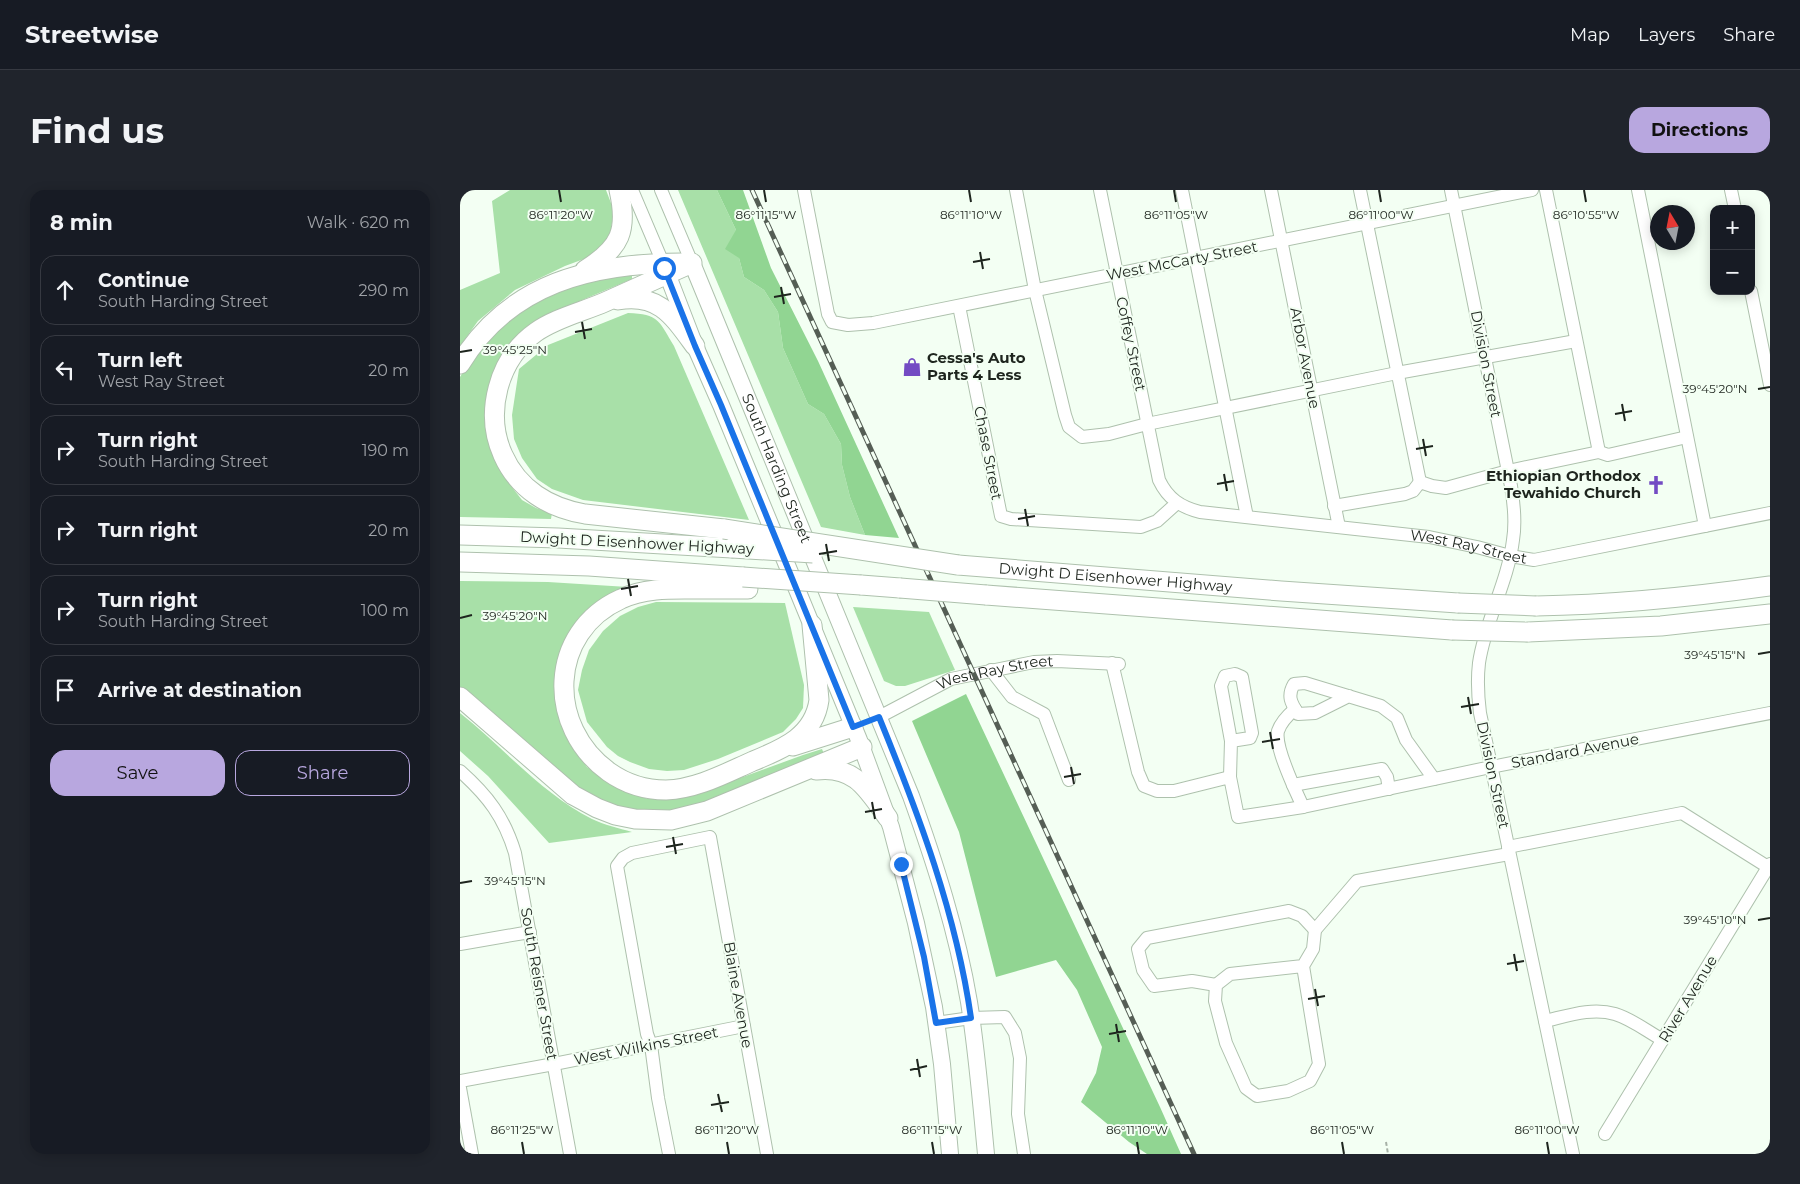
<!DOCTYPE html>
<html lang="en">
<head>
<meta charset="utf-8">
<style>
  body { margin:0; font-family:Montserrat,sans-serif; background:#20242c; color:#f1f3f6 }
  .controls { position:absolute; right:15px; top:15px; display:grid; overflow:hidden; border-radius:10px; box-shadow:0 2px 12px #0003 }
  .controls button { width:45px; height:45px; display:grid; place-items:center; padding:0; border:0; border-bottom:1px solid #363941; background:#171b24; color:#f1f3f6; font:25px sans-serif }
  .compass { position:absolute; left:1190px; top:15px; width:45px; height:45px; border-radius:50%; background:#171b24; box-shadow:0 2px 12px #0003; rotate:350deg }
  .stop { position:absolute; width:15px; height:15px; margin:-11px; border:4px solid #1a73e8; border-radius:50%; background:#fff }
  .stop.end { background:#1a73e8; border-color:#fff; box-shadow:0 1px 5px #0008 }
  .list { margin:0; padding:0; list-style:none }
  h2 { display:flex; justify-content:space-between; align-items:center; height:65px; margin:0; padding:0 20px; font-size:21px }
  h2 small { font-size:16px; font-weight:400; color:#9ea1a6 }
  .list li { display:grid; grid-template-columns:32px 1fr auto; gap:15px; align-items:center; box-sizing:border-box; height:70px; margin:0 10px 10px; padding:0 10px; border:1px solid #363941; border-radius:15px }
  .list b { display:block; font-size:19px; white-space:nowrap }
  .list p { margin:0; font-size:16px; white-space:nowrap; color:#9ea1a6 }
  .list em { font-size:16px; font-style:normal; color:#9ea1a6 }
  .actions { display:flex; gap:10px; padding:15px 20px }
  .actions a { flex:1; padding:11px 0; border:1px solid #b8a7df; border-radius:15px; text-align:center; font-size:18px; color:#b8a7df }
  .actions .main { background:#b8a7df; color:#111 }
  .icon { flex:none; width:28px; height:28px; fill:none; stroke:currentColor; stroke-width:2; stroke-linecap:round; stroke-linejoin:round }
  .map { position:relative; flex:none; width:1310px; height:964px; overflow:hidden; border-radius:15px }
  header { display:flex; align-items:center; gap:30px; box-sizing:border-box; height:70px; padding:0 25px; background:#171b24; border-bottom:1px solid #363941 }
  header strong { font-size:24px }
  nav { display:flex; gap:28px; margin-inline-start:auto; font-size:18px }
  .intro { display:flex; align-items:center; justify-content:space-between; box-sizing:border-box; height:120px; padding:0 30px }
  h1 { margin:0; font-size:35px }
  .button { padding:12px 22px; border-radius:15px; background:#b8a7df; color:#111; font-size:18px; font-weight:700 }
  main { display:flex; gap:30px; padding:0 30px }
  aside { flex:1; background:#171b24; border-radius:15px; box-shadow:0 2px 12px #0003 }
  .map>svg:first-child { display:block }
  .green { fill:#a8e0a8 }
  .forest { fill:#91d592 }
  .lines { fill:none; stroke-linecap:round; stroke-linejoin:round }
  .minor-casing { stroke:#aec1ad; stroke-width:14 }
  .major-casing { stroke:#aec1ad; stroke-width:18 }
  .highway-casing { stroke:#aec1ad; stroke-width:21 }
  .path { stroke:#a6b1a6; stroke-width:2; stroke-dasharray:4 2.5; stroke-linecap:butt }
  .minor { stroke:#fff; stroke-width:12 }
  .major { stroke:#fff; stroke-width:16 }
  .highway { stroke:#fff; stroke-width:19 }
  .rail-casing { stroke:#555e55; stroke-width:5 }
  .rail { stroke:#f3fff3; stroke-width:3; stroke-dasharray:9; stroke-linecap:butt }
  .highway-bridge-casing { stroke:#aec1ad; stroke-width:21; stroke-linecap:butt }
  .highway-bridge { stroke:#fff; stroke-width:19 }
  .route { stroke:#1a73e8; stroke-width:6 }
  .ticks { fill:none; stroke:#1e251e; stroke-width:2 }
  .labels { text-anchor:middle; stroke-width:4; stroke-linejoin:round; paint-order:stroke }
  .street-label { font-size:15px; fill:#1e251e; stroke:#f3fff3 }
  .poi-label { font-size:15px; font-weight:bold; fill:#1e251e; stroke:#f3fff3; text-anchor:start }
  .ticks-label { font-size:12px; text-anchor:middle; fill:#1e251e; stroke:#f3fff3; stroke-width:4; stroke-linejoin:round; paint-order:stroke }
</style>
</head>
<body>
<header>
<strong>Streetwise</strong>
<nav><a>Map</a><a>Layers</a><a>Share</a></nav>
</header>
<div class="intro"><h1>Find us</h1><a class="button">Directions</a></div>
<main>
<aside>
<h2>8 min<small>Walk · 620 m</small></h2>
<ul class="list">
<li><svg class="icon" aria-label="ahead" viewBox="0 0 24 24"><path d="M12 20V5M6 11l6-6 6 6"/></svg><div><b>Continue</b><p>South Harding Street</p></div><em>290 m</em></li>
<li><svg class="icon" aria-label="left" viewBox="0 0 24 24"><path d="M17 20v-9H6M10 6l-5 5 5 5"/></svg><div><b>Turn left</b><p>West Ray Street</p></div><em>20 m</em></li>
<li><svg class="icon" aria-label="right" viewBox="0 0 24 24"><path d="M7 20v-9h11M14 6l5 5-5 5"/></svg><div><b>Turn right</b><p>South Harding Street</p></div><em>190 m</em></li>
<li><svg class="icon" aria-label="right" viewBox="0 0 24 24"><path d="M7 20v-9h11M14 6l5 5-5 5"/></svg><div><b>Turn right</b></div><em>20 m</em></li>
<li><svg class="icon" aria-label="right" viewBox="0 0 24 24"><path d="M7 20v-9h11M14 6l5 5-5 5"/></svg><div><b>Turn right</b><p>South Harding Street</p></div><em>100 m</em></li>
<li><svg class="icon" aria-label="arrive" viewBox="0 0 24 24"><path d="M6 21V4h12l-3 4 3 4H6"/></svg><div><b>Arrive at destination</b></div></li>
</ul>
<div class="actions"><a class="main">Save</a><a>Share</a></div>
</aside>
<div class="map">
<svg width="1310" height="964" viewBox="0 0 1310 964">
  <rect width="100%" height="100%" fill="#f3fff3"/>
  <g class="green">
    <path d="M50,0H146L154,21L149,51L132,66L105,76L55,100L18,131L0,156V100L40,83L32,11Z"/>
    <path d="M218,0H257L276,40L279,68L284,87L304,100L318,122L323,158L348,214L364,224L381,254L382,275L390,307L405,345L361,337Z"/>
    <path d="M172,80V89L82,127L59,145L41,166L31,192L42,280L51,296L62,310L76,318L92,323L91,329L0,327V187C10,172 20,153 33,140C39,135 46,131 52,127C89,103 130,89 172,80Z"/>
    <path d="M168,123C199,124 199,131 214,156L289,330L123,310L92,299L77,289L62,268L54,249L52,225L59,179L88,155Z"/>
    <path d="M0,391L88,392L168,397L126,421L105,450L94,488L97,522L110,553L127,577L160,599L188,609L228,607L343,565L362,559L364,564L221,621L187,623L161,618L122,602L0,498Z"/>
    <path d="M196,412L325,413L344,495L343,518L336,529L323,542L258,569L224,580L207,581L189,579L170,572L158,566L147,557L127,532L118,500L122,480L129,460L143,441L160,426L178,417Z"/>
    <path d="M393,417L469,422L495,480L445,496H436L424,491Z"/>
    <path d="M0,523C44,558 81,603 132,629C144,635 159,638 172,642L89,653L28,586L0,561Z"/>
  </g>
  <g class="forest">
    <path d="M257,0H283L311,78L358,171L439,348L405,345L390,307L382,275L381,254L364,224L348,214L323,158L318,122L304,100L284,87L279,68L265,59L276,40Z"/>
    <path d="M506,504L700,917L721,964H687L669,952L621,912L636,883L642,857L617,800L596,770L536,787L499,642L452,531Z"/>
  </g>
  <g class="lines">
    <g class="minor-casing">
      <g id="minor">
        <path d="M172,0L203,73"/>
        <path d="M201,0L232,73"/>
        <path d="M344,0L368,124L372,132L388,135L413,133L1072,0"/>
        <path d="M556,0L575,100L605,225L609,237L622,247L649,244L687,234L937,183L1116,151"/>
        <path id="s1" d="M640,0L699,290C708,309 721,317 740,322L969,347L1017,357L1050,366L1074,370L1310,323"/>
        <path d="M722,0L787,327"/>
        <path d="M811,0L879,337"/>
        <path d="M900,0L960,292"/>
        <path d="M991,0L1051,296C1054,314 1056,332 1053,350C1048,392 1025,431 1019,473C1017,490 1018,507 1020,523L1113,964"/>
        <path d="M1086,0L1139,262"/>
        <path d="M1178,0L1245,336"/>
        <path d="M1271,0L1275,19"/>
        <path d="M1291,101L1310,195"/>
        <path d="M499,116L541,326L551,329L681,337L697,331L717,313"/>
        <path d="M874,316L945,304L953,301L960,292L972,296L986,298L1048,281L1139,262L1148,265L1227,247"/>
        <path d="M652,473L678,582L684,596L697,601H714L770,587L778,627L843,617L1031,577L1310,523"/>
        <path d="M531,480L552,507L584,524L609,590"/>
        <path d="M889,506L855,523L838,524C831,513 827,506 834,494L845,493L921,516L937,528L946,550L974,589"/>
        <path id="s2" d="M419,527L491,489L574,472L597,471L659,474"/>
        <path d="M0,581C28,606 44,627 55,663L110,964"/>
        <path d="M770,587L771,551L761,496L765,486L775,484L782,487L792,543L790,548L771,551"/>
        <path d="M833,595C828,583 815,554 818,541C821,532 828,525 835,519"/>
        <path d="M843,617L833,595L922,579L927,587L929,599"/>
        <path d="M1048,657L1222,623L1308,677"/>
        <path d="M0,754L70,742"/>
        <path d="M843,776L770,784L756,795L755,811L766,853L786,898L797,906L828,901L850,891L859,874L843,776L853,759L855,740L897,691L1049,664"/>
        <path d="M756,795L732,791L694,796L683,780L678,759L687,748L829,721L842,726L855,740"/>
        <path d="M1085,831C1107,826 1132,817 1155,824C1172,829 1188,842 1203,850"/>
        <path d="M476,833L511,828L545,827L555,843L560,868L558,924L564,964"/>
        <path d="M0,891L94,874L284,836"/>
        <path d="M0,898L12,964"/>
        <path d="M1145,944L1310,674"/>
        <path d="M209,964L198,908L191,855L187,844L157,676L163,668L172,663L250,647L307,964"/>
      </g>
    </g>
    <g class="major-casing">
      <g id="major">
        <path d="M203,73L235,156L261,215L399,550L431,637L456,733L474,817L482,874L490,964"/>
        <path id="s3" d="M232,73L451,606C475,673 497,741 509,812C517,862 521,913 526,964"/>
      </g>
    </g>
    <g class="highway-casing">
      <g id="highway">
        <path d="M232,73C203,86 174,99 145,112C122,122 96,128 76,142C38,169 24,223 43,265C58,299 89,318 125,324L264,339"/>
        <path d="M125,80C161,58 168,40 159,0"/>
        <path d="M158,110C199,103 213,126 235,156"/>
        <path d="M0,174C49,93 132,73 222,73"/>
        <path d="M0,345L98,348L272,358"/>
        <path d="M0,372L129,376L283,387"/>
        <path id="s4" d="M498,375L821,401L998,413"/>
        <path d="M401,395L440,398"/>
        <path d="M288,399C273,399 258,399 242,399C215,399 186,397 161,409C88,442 86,537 149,582C166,594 185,600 206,600C236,599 264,584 291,572C322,559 354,547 359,510L352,435"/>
        <path d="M526,405L992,440"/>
        <path d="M1076,416C1155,415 1232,407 1310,396"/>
        <path d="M1068,442L1201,436L1310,424"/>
        <path d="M0,507L113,605L137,618L155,625L175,629L211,630L247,621L402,557"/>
        <path d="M333,556L393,537"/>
        <path d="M356,580C395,575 408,600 428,628"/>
      </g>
    </g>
    <path class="path" d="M926,952L928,964"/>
    <use href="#minor" class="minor"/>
    <use href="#major" class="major"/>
    <use href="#highway" class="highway"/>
    <g class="rail-casing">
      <path id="rail" d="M292,0L734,964"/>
    </g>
    <use href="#rail" class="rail"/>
    <g class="highway-bridge-casing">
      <g id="highway-bridge">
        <path d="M264,339L498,375"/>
        <path d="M272,358L353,363"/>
        <path d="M283,387L401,395"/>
        <path d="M440,398L526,405"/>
        <path d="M998,413L1076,416"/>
        <path d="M992,440L1068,442"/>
      </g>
    </g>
    <use href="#highway-bridge" class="highway-bridge"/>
  </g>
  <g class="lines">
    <path class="route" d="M204,78L235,156L261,215L393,537L419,527C459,625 496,723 511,828L476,833L464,767L441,674"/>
  </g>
  <path class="ticks" d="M99,0L101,12M304,0L306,12M509,0L511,12M714,0L716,12M919,0L921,12M1124,0L1126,12M520,62L523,79M513,72L530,69M321,97L324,114M314,107L331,104M122,132L125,149M115,142L132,139M0,162L12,160M1298,199L1310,197M1162,214L1165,231M1155,224L1172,221M963,249L966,266M956,259L973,256M764,284L767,301M757,294L774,291M565,319L568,336M558,329L575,326M366,354L369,371M359,364L377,361M168,389L171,406M161,399L178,396M0,428L12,425M1298,464L1310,462M1008,507L1011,524M1001,517L1019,514M810,542L813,559M802,552L820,549M611,577L614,594M604,587L621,584M412,612L415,629M405,622L422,619M213,647L216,664M206,657L223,654M0,693L12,691M1298,730L1310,728M1054,764L1057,781M1047,774L1064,771M855,799L858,816M848,809L865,806M656,834L659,852M649,844L666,841M457,869L460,887M450,880L467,876M258,904L262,922M251,915L269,912M62,952L64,964M267,952L269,964M472,952L474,964M677,952L679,964M882,952L884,964M1087,952L1089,964"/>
  <defs>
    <g id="shop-bare" transform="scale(1.5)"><path d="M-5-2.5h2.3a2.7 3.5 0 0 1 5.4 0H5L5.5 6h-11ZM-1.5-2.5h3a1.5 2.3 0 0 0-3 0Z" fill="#734bc3" stroke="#f3fff3" stroke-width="2.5" paint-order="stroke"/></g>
    <g id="church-bare" transform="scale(1.5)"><path d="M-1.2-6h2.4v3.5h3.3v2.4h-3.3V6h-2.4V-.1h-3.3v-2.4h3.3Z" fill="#734bc3" stroke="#f3fff3" stroke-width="2.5" paint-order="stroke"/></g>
  </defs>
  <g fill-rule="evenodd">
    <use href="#shop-bare" x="452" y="177"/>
    <use href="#church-bare" x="1196" y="295"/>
  </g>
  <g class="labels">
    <g class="street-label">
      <text transform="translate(722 71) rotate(-11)" y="5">West McCarty Street</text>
      <text transform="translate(671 154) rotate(78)" y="5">Coffey Street</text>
      <text transform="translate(845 168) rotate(79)" y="5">Arbor Avenue</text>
      <text transform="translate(1026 174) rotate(79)" y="5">Division Street</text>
      <text transform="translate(528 263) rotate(79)" y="5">Chase Street</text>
      <text dy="5" stroke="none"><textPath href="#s3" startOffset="222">South Harding Street</textPath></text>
      <text transform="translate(177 353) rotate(3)" y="5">Dwight D Eisenhower Highway</text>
      <text dy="5" stroke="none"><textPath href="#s1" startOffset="621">West Ray Street</textPath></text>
      <text dy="5" stroke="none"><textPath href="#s4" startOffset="158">Dwight D Eisenhower Highway</textPath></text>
      <text dy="5" stroke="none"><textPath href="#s2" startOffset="126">West Ray Street</textPath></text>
      <text transform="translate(1115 561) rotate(-11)" y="5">Standard Avenue</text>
      <text transform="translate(1033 585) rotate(78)" y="5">Division Street</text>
      <text transform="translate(79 794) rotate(80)" y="5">South Reisner Street</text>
      <text transform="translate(278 805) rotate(80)" y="5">Blaine Avenue</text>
      <text transform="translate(1228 809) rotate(-59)" y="5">River Avenue</text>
      <text transform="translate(186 856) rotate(-11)" y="5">West Wilkins Street</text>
    </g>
    <g class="poi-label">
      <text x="467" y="173">Cessa's Auto<tspan x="467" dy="17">Parts 4 Less</tspan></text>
      <text x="1181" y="291" text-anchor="end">Ethiopian Orthodox<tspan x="1181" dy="17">Tewahido Church</tspan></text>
    </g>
  </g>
  <g class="ticks-label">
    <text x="101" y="29">86°11'20"W</text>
    <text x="306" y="29">86°11'15"W</text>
    <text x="511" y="29">86°11'10"W</text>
    <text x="716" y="29">86°11'05"W</text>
    <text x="921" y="29">86°11'00"W</text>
    <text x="1126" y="29">86°10'55"W</text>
    <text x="55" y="164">39°45'25"N</text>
    <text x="1255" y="203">39°45'20"N</text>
    <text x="55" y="430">39°45'20"N</text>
    <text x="1255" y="469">39°45'15"N</text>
    <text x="55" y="695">39°45'15"N</text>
    <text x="1255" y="734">39°45'10"N</text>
    <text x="62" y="944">86°11'25"W</text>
    <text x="267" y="944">86°11'20"W</text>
    <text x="472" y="944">86°11'15"W</text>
    <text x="677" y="944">86°11'10"W</text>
    <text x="882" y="944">86°11'05"W</text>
    <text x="1087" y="944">86°11'00"W</text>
  </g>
</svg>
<div class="controls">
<button>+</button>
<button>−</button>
</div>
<svg class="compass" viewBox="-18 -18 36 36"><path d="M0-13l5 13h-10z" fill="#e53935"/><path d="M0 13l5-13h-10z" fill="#9ea1a6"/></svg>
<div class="stop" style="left:204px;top:78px"></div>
<div class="stop end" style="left:441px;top:674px"></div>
</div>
</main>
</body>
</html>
